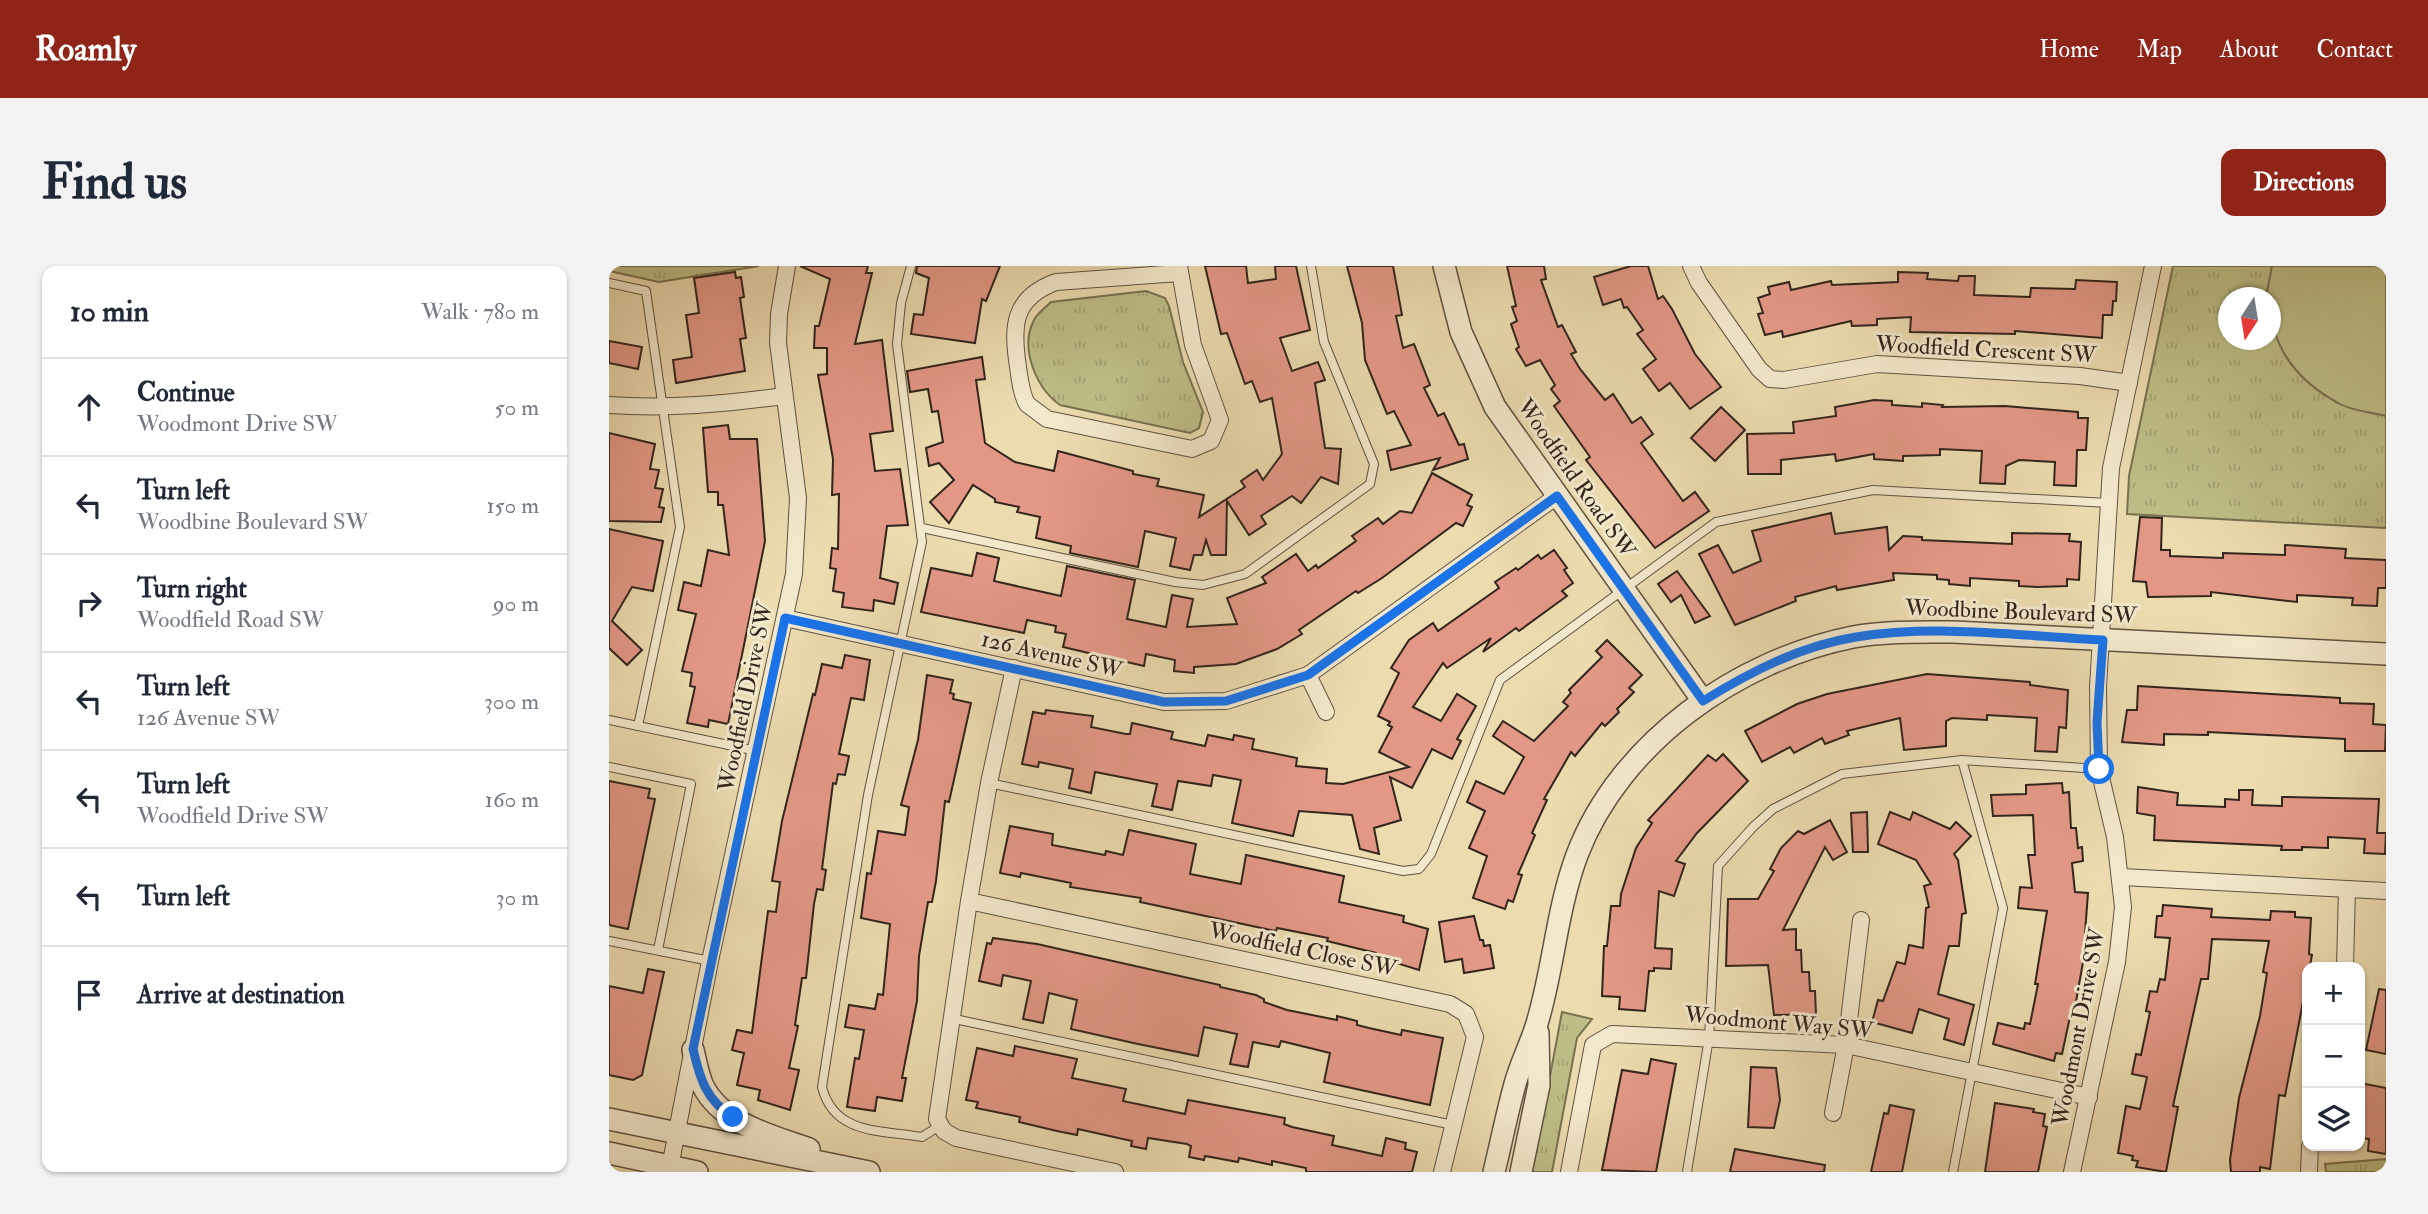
<!DOCTYPE html>
<html lang="en">
<head>
<meta charset="utf-8">
<style>
  body { margin:0; font-family:"IM FELL Double Pica",serif; background:#f2f2f3; color:#1f2937 }
  .controls { position:absolute; right:21px; bottom:21px; display:grid; overflow:hidden; border-radius:14px; box-shadow:0 2px 5px #0004 }
  .controls button { width:63px; height:63px; display:grid; place-items:center; padding:0; border:0; border-bottom:2px solid #e0e1e3; background:#fff; color:#1f2937; font:35px sans-serif }
  .compass { position:absolute; left:1609px; top:21px; width:63px; height:63px; border-radius:50%; background:#fff; box-shadow:0 2px 5px #0004; rotate:192deg }
  .stop { position:absolute; width:21px; height:21px; margin:-16px; border:5px solid #1a73e8; border-radius:50%; background:#fff }
  .stop.end { background:#1a73e8; border-color:#fff; box-shadow:0 2px 7px #0008 }
  .list { margin:0; padding:0; list-style:none }
  h2 { display:flex; justify-content:space-between; align-items:center; height:91px; margin:0; padding:0 28px; font-size:30px }
  h2 small { font-size:23px; font-weight:400; color:#747a83 }
  .list li { display:grid; grid-template-columns:46px 1fr auto; gap:21px; align-items:center; box-sizing:border-box; height:98px; padding:0 28px; border-top:2px solid #e0e1e3 }
  .list b { display:block; font-size:26px; white-space:nowrap }
  .list p { margin:0; font-size:23px; white-space:nowrap; color:#747a83 }
  .list em { font-size:23px; font-style:normal; color:#747a83 }
  .icon { flex:none; width:38px; height:38px; fill:none; stroke:currentColor; stroke-width:2; stroke-linecap:round; stroke-linejoin:round }
  .map { position:relative; flex:none; width:1777px; height:906px; overflow:hidden; border-radius:14px }
  header { display:flex; align-items:center; gap:42px; box-sizing:border-box; height:98px; padding:0 35px; background:#8f2418; color:#fff }
  header strong { font-size:33px }
  nav { display:flex; gap:38px; margin-inline-start:auto; font-size:24px }
  .intro { display:flex; align-items:center; justify-content:space-between; box-sizing:border-box; height:168px; padding:0 42px }
  h1 { margin:0; font-size:49px }
  .button { padding:18px 32px; border-radius:14px; background:#8f2418; color:#fff; font-size:24px; font-weight:700 }
  main { display:flex; gap:42px; padding:0 42px }
  aside { flex:1; background:#fff; border-radius:14px; box-shadow:0 2px 5px #0004 }
  .map>svg:first-child { display:block }
  .grass { fill:url(#grass-tufts); stroke:#787251; stroke-width:2; fill-rule:evenodd }
  .pitch { fill:#bdbe86; stroke:#787251; stroke-width:2 }
  .building { fill:#e39887; stroke:#32251c; stroke-width:2 }
  .lines { fill:none; stroke-linecap:round; stroke-linejoin:round }
  .service-casing { stroke:#605241; stroke-width:10 }
  .minor-casing { stroke:#605241; stroke-width:18 }
  .tertiary-casing { stroke:#605241; stroke-width:24 }
  .service { stroke:#f2e8cb; stroke-width:8 }
  .minor { stroke:#f2e8cb; stroke-width:16 }
  .tertiary { stroke:#f2e8cb; stroke-width:21 }
  .route { stroke:#1a73e8; stroke-width:9 }
  .labels { text-anchor:middle; stroke-width:6; stroke-linejoin:round; paint-order:stroke }
  .street-label { font-size:23px; fill:#32251c; stroke:#f2e8cb }
</style>
</head>
<body>
<header>
<strong>Roamly</strong>
<nav><a>Home</a><a>Map</a><a>About</a><a>Contact</a></nav>
</header>
<div class="intro"><h1>Find us</h1><a class="button">Directions</a></div>
<main>
<aside>
<h2>10 min<small>Walk · 780 m</small></h2>
<ul class="list">
<li><svg class="icon" aria-label="ahead" viewBox="0 0 24 24"><path d="M12 20V5M6 11l6-6 6 6"/></svg><div><b>Continue</b><p>Woodmont Drive SW</p></div><em>50 m</em></li>
<li><svg class="icon" aria-label="left" viewBox="0 0 24 24"><path d="M17 20v-9H6M10 6l-5 5 5 5"/></svg><div><b>Turn left</b><p>Woodbine Boulevard SW</p></div><em>150 m</em></li>
<li><svg class="icon" aria-label="right" viewBox="0 0 24 24"><path d="M7 20v-9h11M14 6l5 5-5 5"/></svg><div><b>Turn right</b><p>Woodfield Road SW</p></div><em>90 m</em></li>
<li><svg class="icon" aria-label="left" viewBox="0 0 24 24"><path d="M17 20v-9H6M10 6l-5 5 5 5"/></svg><div><b>Turn left</b><p>126 Avenue SW</p></div><em>300 m</em></li>
<li><svg class="icon" aria-label="left" viewBox="0 0 24 24"><path d="M17 20v-9H6M10 6l-5 5 5 5"/></svg><div><b>Turn left</b><p>Woodfield Drive SW</p></div><em>160 m</em></li>
<li><svg class="icon" aria-label="left" viewBox="0 0 24 24"><path d="M17 20v-9H6M10 6l-5 5 5 5"/></svg><div><b>Turn left</b></div><em>30 m</em></li>
<li><svg class="icon" aria-label="arrive" viewBox="0 0 24 24"><path d="M6 21V4h12l-3 4 3 4H6"/></svg><div><b>Arrive at destination</b></div></li>
</ul>
</aside>
<div class="map">
<svg width="1777" height="906" viewBox="0 0 1777 906">
  <defs>
    <pattern id="grass-tufts" width="24" height="20" patternUnits="userSpaceOnUse" patternTransform="scale(1.75)"><rect width="24" height="20" fill="#bdbe86"/><path d="M3 7l-1-3M5 7V3M7 7l1-3M15 17l-1-3M17 17v-4M19 17l1-3" fill="none" stroke="#a3a373"/></pattern>
  </defs>
  <rect width="100%" height="100%" fill="#ebdbaf"/>
  <filter id="stains"><feTurbulence type="fractalNoise" baseFrequency=".00286" numOctaves="4"/><feColorMatrix values="0 0 0 0 .2 0 0 0 0 .09 0 0 0 0 .02 0 0 0 .5 -.17"/></filter>
  <radialGradient id="worn" r=".72"><stop offset=".6" stop-color="#630" stop-opacity="0"/><stop offset="1" stop-color="#630" stop-opacity=".3"/></radialGradient>
  <g class="grass">
    <path d="M0,0H150L50,16L0,5Z"/>
    <path d="M1564,0H1777V262L1518,248L1520,210ZM1619,32H1661V74H1619Z"/>
    <path d="M537,25L556,32L560,40L574,96L594,146L590,162L581,167L451,139C428,123 411,84 424,56C427,48 436,42 442,36Z"/>
    <path d="M953,746L983,753L968,772L943,906H923Z"/>
    <path d="M1777,893V906H1717L1716,898Z"/>
  </g>
  <path class="pitch" d="M1663,0H1777V150C1762,146 1742,145 1729,137C1687,114 1661,80 1661,32L1657,31Z"/>
  <g class="building">
    <path d="M191,0H259L257,7H263L246,78L273,74L284,165L261,168L266,205L291,203L299,259L278,260L271,312L289,317L285,338L265,334L264,345L233,341L235,327L224,325L227,303L221,302L223,282L229,283L230,228L223,229L224,193L209,109L218,108V82H205L206,60H210L221,13Z"/>
    <path d="M308,0H391L377,35L373,33L366,77L302,68L305,48L314,49L320,12L307,7Z"/>
    <path d="M596,0H637L639,17L667,13L666,0H687L701,64L671,72L683,105L709,96L716,114L706,117L716,182L732,183L729,218L712,211L692,237L683,230L652,250L657,258L640,269L618,235L617,289H602L597,274L593,289H585L581,304L561,300L567,272L536,265L529,301L461,287L462,280L427,272L431,251L408,246L410,241L386,236V233L364,219L340,257L321,236L345,214L330,197L320,200L317,182L334,176L329,145L323,146L319,123L301,126L298,105L373,91L376,113L367,114L376,177L406,196L445,205L449,185L524,205V208L550,213L548,220L595,229L590,251L636,221L632,215L648,204L654,214L673,188L663,132L651,136L643,115L636,118L618,67L612,68Z"/>
    <path d="M738,0H784L793,49L787,50L794,82L805,78L821,119L815,122L829,150L835,147L850,179L855,178L859,193L824,204L831,192L782,204L778,185L802,179L785,145L778,148L756,94L753,57Z"/>
    <path d="M898,0H935L937,13L932,14L949,61L953,59L967,86L962,88L971,103L996,134L1004,128L1023,157L1032,151L1044,168L1032,177L1074,235L1086,226L1100,245L1046,282L977,194L981,191L945,140L951,135L942,123L946,119L931,94L917,100L907,83L910,81L902,58L908,55L903,41L907,40Z"/>
    <path d="M1022,0H1039L1049,33L1054,30L1063,43L1086,88L1112,121L1081,143L1061,117L1050,125L1034,103L1047,93L1028,68L1034,64L1018,41L1015,42L1012,33L994,39L985,11Z"/>
    <path d="M126,6L127,12L132,11L135,31L131,32L137,72L131,73L136,105L67,117L64,94L83,91L77,49L90,47L85,12Z"/>
    <path d="M1289,6L1319,7L1318,13L1349,15L1350,10H1366L1365,29L1421,31L1422,22L1466,23L1467,14L1508,16L1507,35H1504L1503,49H1494L1493,72L1406,65V68L1301,66L1302,51L1268,53V59L1243,60L1242,55L1174,71L1173,65L1156,69L1149,48L1154,47L1149,32L1161,28L1159,21L1180,16L1182,24L1222,15L1223,19L1289,16Z"/>
    <path d="M0,75L33,81L29,103L0,97Z"/>
    <path d="M1265,134L1283,135V139L1313,141V137L1334,139L1333,141L1396,140L1469,146V152H1479L1477,184H1468L1467,220L1445,219L1446,196L1410,194L1397,200L1396,218L1371,217L1373,185L1331,183V189L1294,190V195L1265,193V188L1227,195L1226,188L1172,194V208H1139L1138,168L1185,167L1184,156L1227,150L1226,141Z"/>
    <path d="M1112,141L1136,164L1106,195L1082,172Z"/>
    <path d="M119,159L121,173H148L156,275L119,458L100,454L99,461L78,457L86,421L81,420L83,407L73,405L87,348L69,344L75,316L92,320L99,284L120,289L114,239H109V226H99L94,162Z"/>
    <path d="M0,167L46,178L41,203L50,204L46,222L54,223L50,241L55,242L52,256L0,255Z"/>
    <path d="M823,207L863,229L858,239L863,241L854,260L847,257L773,312L749,327L747,325L690,364L693,368L668,383L627,398L585,401V407L565,405L566,394L537,388L535,400L454,381L457,368L446,366L447,360L418,354L415,367L312,346L322,302L363,310L368,287L390,292L385,315L452,330L458,300L526,314L518,353L557,361L563,329L584,333L578,361L628,358L618,332L657,317L653,311L687,288L699,305L707,299L709,302L747,275L743,270L769,252L774,258L791,245L803,247Z"/>
    <path d="M1222,247L1226,268L1278,261L1280,284L1294,270L1313,271V274L1403,278V267L1461,268L1460,275L1472,276L1470,314L1458,313V320L1428,321L1410,320V315L1361,312V320L1340,318V314L1328,313V309L1284,307L1285,314L1228,324L1227,320L1186,331L1187,335L1126,359L1090,288L1109,279L1124,307L1152,295L1143,265Z"/>
    <path d="M1531,251L1553,252L1552,284H1561V290L1614,292V287L1676,289V279L1737,283L1736,292L1777,294V322H1769L1768,340L1743,339L1744,332L1688,329V336L1602,326V330L1539,331L1537,316L1524,315Z"/>
    <path d="M0,263L54,275L44,325L23,321L3,355L33,384L18,399L0,382Z"/>
    <path d="M945,284L958,302L955,304L964,317L953,325L958,330L910,365L907,362L874,386L882,372L838,402L834,397L804,441L832,455L848,428L867,440L848,473L852,475L843,493L823,483L803,522L781,511L792,554L765,562L770,588L751,583L743,549L690,545L684,570L623,557L632,514L604,509L602,520L569,515L563,544L543,540L548,518L486,506L482,527L460,522L464,503L430,496L429,501L413,498L424,446L436,448L437,444L484,450L482,461L517,468H521L523,457L564,466L562,473L596,480L599,469L624,474L625,469L645,473L643,483L688,492L687,500L718,503L717,517L734,518L800,501L770,486L783,461L779,459L781,456L769,450L790,407L782,402L800,374L824,357L829,365L890,322L886,316L907,302L909,304L929,289L932,293Z"/>
    <path d="M1068,305L1101,350L1086,357L1072,329L1062,336L1049,318Z"/>
    <path d="M998,374L1033,409L1020,422L1025,426L1008,443L1010,446L996,460L993,457L966,490L962,486L935,533L938,534L923,567L926,569L909,608L913,609L904,636L899,634L896,643L864,632L878,590L860,582L876,545L858,536L867,515L895,528L915,491L884,470L894,455L925,475L959,440L954,436L962,427L960,424L993,391L987,385Z"/>
    <path d="M236,389L261,394L255,434L242,432L230,488L240,490L236,509L229,508L227,518L224,517L213,603L217,604L214,624L208,623L205,638L197,712H193L186,759L189,760L180,802L190,804L181,844L149,834L151,824L128,819L135,787L123,784L128,764L143,767L159,645L167,646L171,616L163,615L173,555L204,428L206,429L213,398L233,402Z"/>
    <path d="M1318,408L1421,416V419L1459,424L1457,462L1450,461L1448,486L1426,485L1428,452L1378,449V454L1343,452L1337,455V480L1295,484L1291,452L1238,465L1240,469L1216,478L1213,472L1185,487L1181,481L1153,496L1136,465L1188,438L1218,428Z"/>
    <path d="M318,409L344,414L341,427L345,428L344,433L362,437L340,536L336,535L327,615L323,636H319L310,690L308,735L293,812H297L293,835L268,831L266,845L238,841L246,792L250,793L255,764L236,761L240,739L266,743L269,728L274,729L281,658L252,652L258,607L262,608L269,565L296,569L300,541L292,539L309,474Z"/>
    <path d="M1529,420L1731,432V437L1765,438L1764,458L1777,459L1776,485H1736V473L1599,466V469L1555,468V479L1513,476L1518,444H1528Z"/>
    <path d="M1114,488L1139,515L1088,567L1067,595L1076,598L1065,630L1050,625L1046,682L1063,683L1062,703L1045,702V705H1040L1036,745L1010,743L1011,731L993,730L995,680H998L1002,640H1011L1012,628L1027,582L1043,557L1039,554L1099,489L1107,495Z"/>
    <path d="M0,515L41,523L39,532L46,533L19,663L0,659Z"/>
    <path d="M1453,517L1454,527L1460,526L1462,562H1467L1469,582L1473,581L1474,595L1463,597L1466,626L1479,627L1476,667L1479,668L1465,747L1462,746L1453,788L1447,787L1445,795L1384,778L1389,757L1415,763L1416,757L1421,758L1429,718H1426L1438,645L1409,642L1411,621L1423,622L1419,589H1426L1424,549L1384,550L1382,529L1417,528V519Z"/>
    <path d="M1529,521L1569,527L1568,539L1616,541V533L1630,534V524H1644L1643,539L1673,540V531L1770,533L1768,567H1777L1776,588L1755,587L1756,573L1719,571V582L1693,581V584H1672L1673,580L1545,574L1546,550L1528,547Z"/>
    <path d="M1258,546L1259,586H1244L1242,547Z"/>
    <path d="M1281,546L1301,554L1304,546L1341,563L1347,556L1362,570L1345,588L1349,594L1357,647L1353,648L1350,680H1340L1329,728L1365,739L1355,779L1335,773L1340,753L1310,743L1303,767L1263,756L1269,734L1274,735L1288,696L1296,698L1300,679L1314,682L1317,642L1320,641L1315,620L1322,618L1307,594L1269,578Z"/>
    <path d="M1221,554L1238,586L1224,594L1216,581L1174,664L1187,663V684H1192L1193,706H1200L1201,725H1206L1207,748L1165,749L1159,699L1117,700L1119,633H1149L1165,605L1161,603L1172,582L1189,565L1195,568Z"/>
    <path d="M401,560L444,568L443,579L496,589L497,585L514,589L520,564L587,578L581,608L632,618L637,589L735,610L730,636L795,650L794,656L819,663L810,704L771,692L767,687L718,675L719,672L668,662L667,665L643,660L531,636L532,632L461,621L462,617L412,607L411,611L391,607Z"/>
    <path d="M1554,639L1603,643L1602,651L1661,654L1662,645L1686,646V651L1702,652L1700,688L1703,689L1676,830L1670,829L1661,903L1651,901V906H1622L1621,894L1630,832L1651,750L1658,707L1654,706L1660,675L1603,673L1599,713H1592L1564,840L1569,841L1557,906L1527,901L1529,895L1523,894L1524,890L1509,887L1517,840L1531,843L1538,811L1523,808L1527,788L1532,789L1541,746L1537,745L1541,725L1548,726L1551,713L1556,714L1561,672L1546,671L1548,650H1553Z"/>
    <path d="M865,650L871,674H874L875,680L881,679L885,702L855,707L853,693L836,696L830,656Z"/>
    <path d="M384,672L428,678L611,719V721L647,729L655,733V736L678,744L728,754V750L748,755V759L760,762L792,769L793,764L834,772L821,839L715,816L721,787L672,775L670,781L644,776L639,801L621,798L628,768L595,761L589,790L529,778L462,763L468,734L440,727L434,757L414,753L422,715L394,709L392,720L370,715L378,677L382,678Z"/>
    <path d="M39,703L55,706L33,809L24,814L0,809V720L34,727Z"/>
    <path d="M1770,723L1777,724V788L1757,784Z"/>
    <path d="M406,780L468,793L463,812L517,823L514,835L576,848L579,834L676,852L675,858L683,861L725,870L723,879L773,890L777,872L797,877L796,883L808,886L803,906H697V902L663,895V899L630,892L629,896L596,890L595,894L580,891L582,880L578,878L539,872L537,883L522,880L523,875L469,863L468,869L448,865L410,856L411,851L367,842L369,836L357,834L368,782L404,790Z"/>
    <path d="M1042,793L1067,798L1047,906L993,904L1013,804L1039,808Z"/>
    <path d="M1142,801L1167,802L1171,834L1165,862L1139,861Z"/>
    <path d="M1751,817L1777,822V888L1759,885L1760,873L1751,872Z"/>
    <path d="M1386,837L1425,843L1424,846L1436,848L1434,860L1438,861L1429,906H1376Z"/>
    <path d="M1281,839L1305,844L1293,906H1262L1275,847L1279,848Z"/>
    <path d="M1126,883L1216,899L1215,906H1121Z"/>
  </g>
  <g class="lines">
    <g class="service-casing">
      <g id="service">
        <path d="M302,0L292,37L288,78L313,276L259,529L213,821C225,869 272,864 313,871L332,859"/>
        <path d="M0,17L37,25L71,261L29,460"/>
        <path d="M313,262L566,316L594,319L636,308L761,218L765,198L715,76L702,0"/>
        <path d="M0,454L148,485"/>
        <path d="M0,501L82,518L49,684"/>
        <path d="M380,517L794,605L810,603L822,588L891,414L1107,256L1264,224L1499,237"/>
        <path d="M0,675L101,695"/>
        <path d="M341,752L844,859"/>
        <path d="M1078,906L1100,772L1109,600L1144,561L1164,543L1233,508L1353,494L1490,503"/>
        <path d="M1344,906L1394,642L1353,494"/>
      </g>
    </g>
    <g class="minor-casing">
      <g id="minor">
        <path d="M570,0L584,79L611,154L602,175L583,183L438,153L418,138C412,127 411,114 409,101C403,61 403,32 447,16L570,7"/>
        <path d="M1082,0L1090,17L1150,103L1161,113L1175,114L1268,98L1471,110L1520,117"/>
        <path d="M0,139C60,143 115,138 175,130"/>
        <path d="M176,352L555,436L617,435L699,409L948,230"/>
        <path d="M405,402L380,517L360,635L328,853L335,865L347,872L506,906"/>
        <path d="M699,409L717,446"/>
        <path d="M1513,611L1777,625"/>
        <path d="M360,635L841,738L857,748L866,771L833,906"/>
        <path d="M1736,701L1738,623"/>
        <path d="M1224,847L1237,779L1252,654"/>
        <path d="M60,906L101,695L185,308L189,232L169,77L170,48L178,0"/>
        <path d="M960,906L984,779L1003,768L1237,779L1480,831"/>
        <path d="M1463,906L1508,696L1514,641L1506,571L1490,503L1489,421L1502,202L1544,0"/>
        <path d="M1700,906L1701,880"/>
      </g>
    </g>
    <g class="tertiary-casing">
      <g id="tertiary">
        <path d="M835,0L852,66L886,141L1094,435"/>
        <path d="M84,784C87,796 89,809 94,820C113,858 164,870 200,883"/>
        <path d="M0,853L260,906"/>
        <path d="M0,887L88,906"/>
        <path d="M885,906C892,877 898,847 906,818C912,796 923,776 929,754C945,699 948,643 968,589C1011,476 1129,394 1244,371C1277,365 1311,366 1344,366L1777,388"/>
        <path d="M912,906L930,819L929,767"/>
      </g>
    </g>
    <use href="#service" class="service"/>
    <use href="#minor" class="minor"/>
    <use href="#tertiary" class="tertiary"/>
  </g>
  <g class="lines">
    <path class="route" d="M124,851C97,834 91,813 84,783L176,352L555,436L617,435L699,409L948,230L1094,435C1141,406 1191,380 1247,371C1328,358 1412,370 1494,374L1488,456L1490,503"/>
  </g>
  <g class="labels">
    <g class="street-label">
      <text transform="translate(1377 83) rotate(3)" y="8">Woodfield Crescent SW</text>
      <text transform="translate(968 212) rotate(55)" y="8">Woodfield Road SW</text>
      <text transform="translate(1412 345) rotate(2)" y="8">Woodbine Boulevard SW</text>
      <text transform="translate(443 388) rotate(13)" y="8">126 Avenue SW</text>
      <text transform="translate(136 431) rotate(-78)" y="8">Woodfield Drive SW</text>
      <text transform="translate(694 683) rotate(12)" y="8">Woodfield Close SW</text>
      <text transform="translate(1170 756) rotate(5)" y="8">Woodmont Way SW</text>
      <text transform="translate(1469 761) rotate(-79)" y="8">Woodmont Drive SW</text>
    </g>
  </g>
  <rect width="100%" height="100%" filter="url(#stains)"/>
  <rect width="100%" height="100%" fill="url(#worn)"/>
</svg>
<div class="controls">
<button>+</button>
<button>−</button>
<button><svg class="icon" aria-label="layers" viewBox="0 0 24 24"><path d="M12 4l9 5-9 5-9-5zM3 14l9 5 9-5"/></svg></button>
</div>
<svg class="compass" viewBox="-18 -18 36 36"><path d="M0-13l5 13h-10z" fill="#e53935"/><path d="M0 13l5-13h-10z" fill="#747a83"/></svg>
<div class="stop" style="left:1490px;top:503px"></div>
<div class="stop end" style="left:124px;top:851px"></div>
</div>
</main>
</body>
</html>
